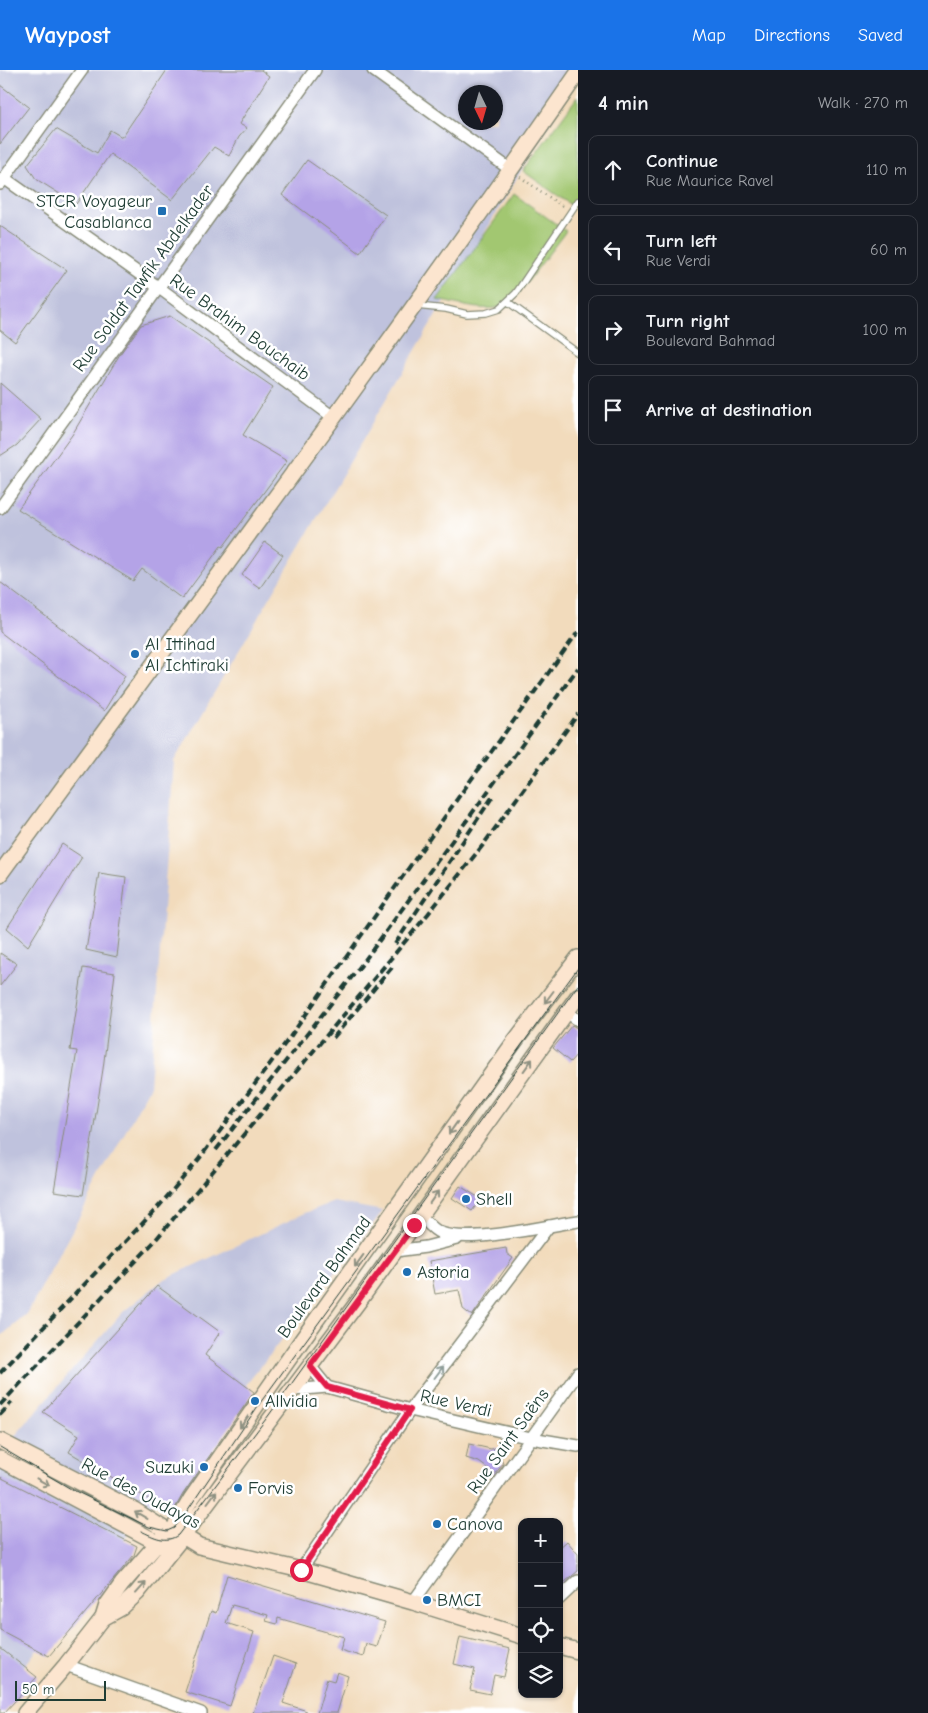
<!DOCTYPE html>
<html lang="en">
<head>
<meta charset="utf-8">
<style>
  body { margin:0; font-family:"Comic Neue",sans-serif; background:#20242c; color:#f1f3f6 }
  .controls { position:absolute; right:15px; bottom:15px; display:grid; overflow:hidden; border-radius:10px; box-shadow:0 1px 4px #0004 }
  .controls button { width:45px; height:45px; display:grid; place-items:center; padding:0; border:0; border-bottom:1px solid #363941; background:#171b24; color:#f1f3f6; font:25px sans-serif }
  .compass { position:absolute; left:458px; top:15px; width:45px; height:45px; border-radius:50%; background:#171b24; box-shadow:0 1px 4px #0004; rotate:175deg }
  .scale { position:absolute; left:15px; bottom:12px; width:91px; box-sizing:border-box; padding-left:5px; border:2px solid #1f3d34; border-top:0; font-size:14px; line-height:18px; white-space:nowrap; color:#1f3d34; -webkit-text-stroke:4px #fff; paint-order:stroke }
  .stop { position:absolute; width:15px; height:15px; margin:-11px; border:4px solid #e11d48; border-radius:50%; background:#fff }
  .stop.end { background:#e11d48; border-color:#fff; box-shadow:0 1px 5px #0008 }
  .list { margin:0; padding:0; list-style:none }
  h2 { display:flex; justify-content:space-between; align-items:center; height:65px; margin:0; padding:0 20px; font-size:21px }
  h2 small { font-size:16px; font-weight:400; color:#9ea1a6 }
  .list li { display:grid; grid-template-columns:32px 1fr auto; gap:15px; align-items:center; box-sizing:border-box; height:70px; margin:0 10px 10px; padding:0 10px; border:1px solid #363941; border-radius:10px }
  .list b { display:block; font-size:19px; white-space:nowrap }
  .list p { margin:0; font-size:16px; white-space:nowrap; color:#9ea1a6 }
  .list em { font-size:16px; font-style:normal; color:#9ea1a6 }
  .icon { flex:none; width:28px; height:28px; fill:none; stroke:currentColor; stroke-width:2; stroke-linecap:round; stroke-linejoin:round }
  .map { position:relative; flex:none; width:578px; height:1643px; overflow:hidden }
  header { display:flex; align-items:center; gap:30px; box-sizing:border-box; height:70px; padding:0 25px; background:#1a73e8; color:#fff }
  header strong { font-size:24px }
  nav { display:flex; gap:28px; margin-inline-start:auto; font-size:18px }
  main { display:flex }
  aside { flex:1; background:#171b24 }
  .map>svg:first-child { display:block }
  .industrial { fill:#bfc2dd; fill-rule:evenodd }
  .green { fill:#a2c771; stroke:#608252 }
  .building { fill:#b4a3e7 }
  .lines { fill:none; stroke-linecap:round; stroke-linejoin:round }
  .lane-casing { stroke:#888c78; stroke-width:8 }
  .street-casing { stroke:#888c78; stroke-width:14 }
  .secondary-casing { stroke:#888c78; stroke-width:18 }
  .path { stroke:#888c78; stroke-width:2.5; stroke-dasharray:1 4; stroke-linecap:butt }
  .lane { stroke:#fff; stroke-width:5.5 }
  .street { stroke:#fff; stroke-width:11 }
  .secondary { stroke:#fce5cf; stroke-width:15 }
  .tram { stroke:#1f3d34; stroke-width:1 }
  .rail { stroke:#1f3d34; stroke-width:4; stroke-dasharray:8 4; stroke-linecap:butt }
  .oneway { stroke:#8e9182 }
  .oneway2 { stroke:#8f9e9a }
  .route { stroke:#e11d48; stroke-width:6 }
  .poi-dot { fill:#1f6fb2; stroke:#fff; stroke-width:2 }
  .labels { text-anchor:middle; stroke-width:5; stroke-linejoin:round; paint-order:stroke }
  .poi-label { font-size:18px; fill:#1f3d34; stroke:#fff; text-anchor:start }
  .street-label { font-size:18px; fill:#1f3d34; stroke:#fff }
</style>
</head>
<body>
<header>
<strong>Waypost</strong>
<nav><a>Map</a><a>Directions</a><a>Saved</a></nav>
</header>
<main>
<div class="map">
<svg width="578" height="1643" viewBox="0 0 578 1643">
  <rect width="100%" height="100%" fill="#fff"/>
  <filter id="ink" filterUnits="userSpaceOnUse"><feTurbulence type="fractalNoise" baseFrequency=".02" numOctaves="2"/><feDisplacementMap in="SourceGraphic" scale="10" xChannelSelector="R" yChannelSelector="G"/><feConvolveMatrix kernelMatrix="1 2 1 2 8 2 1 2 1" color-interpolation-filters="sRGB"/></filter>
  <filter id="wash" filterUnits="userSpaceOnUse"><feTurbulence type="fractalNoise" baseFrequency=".0096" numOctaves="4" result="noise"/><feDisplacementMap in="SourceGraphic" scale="20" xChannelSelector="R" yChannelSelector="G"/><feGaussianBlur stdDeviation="1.12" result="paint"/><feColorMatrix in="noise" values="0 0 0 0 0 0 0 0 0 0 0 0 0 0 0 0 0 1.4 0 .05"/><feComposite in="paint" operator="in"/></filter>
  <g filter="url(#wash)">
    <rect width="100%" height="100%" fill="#f2dbbc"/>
    <g class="industrial">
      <path d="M0,0H578V4L174,691L150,1016L27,1244L0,1267ZM466,22H496V52H466Z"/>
      <path d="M334,1132L383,1141L0,1627V1383L123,1242L163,1210L305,1143Z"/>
    </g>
    <g class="green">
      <path d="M578,26V134L575,138L523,101Z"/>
      <path d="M514,124L566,161L510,235C486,243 462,235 437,230Z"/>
    </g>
    <g id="blocks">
      <g class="building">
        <path d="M167,0H261L269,6L239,54L247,58L239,67L229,86L214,77L172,130L110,84L76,134L36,109L27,95L56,59L97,83L110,60L122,67Z"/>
        <path d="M0,15L29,37L0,74Z"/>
        <path d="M307,90L386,145L360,183L282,125Z"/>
        <path d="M0,156L67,200L15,272L0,260Z"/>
        <path d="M170,246L273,317L243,365L287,391L223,477L221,476L182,529L142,499L133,511L18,439L72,365L120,284L141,255Z"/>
        <path d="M0,313L41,349L17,375L0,386Z"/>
        <path d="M265,472L283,485L260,518L242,505Z"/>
        <path d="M0,512L125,606L104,641L0,562Z"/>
        <path d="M62,774L82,787L28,876L7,858Z"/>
        <path d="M99,803L126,807L117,887L86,880Z"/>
        <path d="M0,883L17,894L0,916Z"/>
        <path d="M83,898L115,903L103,999L83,1125L54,1121L77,981L70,980Z"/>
        <path d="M572,955L578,959V983L570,992L553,978Z"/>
        <path d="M460,1116L481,1129L472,1141L452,1128Z"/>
        <path d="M506,1178L507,1184L513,1188L472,1246L463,1239L459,1220L435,1224L429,1191Z"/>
        <path d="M157,1216L220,1262L205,1285L254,1322L183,1424L174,1440L169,1441L69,1382L79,1365L43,1342Z"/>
        <path d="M469,1374L491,1379L497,1378L503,1394L495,1404L479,1392L466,1388Z"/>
        <path d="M0,1407L137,1476L134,1485L49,1586L0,1560Z"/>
        <path d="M567,1471L578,1484V1501L559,1517V1478Z"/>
        <path d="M227,1505L385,1552L377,1577L366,1574L363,1587L340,1580L344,1567L278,1548L277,1554L266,1551L268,1545L232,1535L226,1553L254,1562L230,1636L185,1622L211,1541L216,1543Z"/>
        <path d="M460,1567L510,1579L504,1607L494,1605L490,1624L470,1620L475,1599L454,1594Z"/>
        <path d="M0,1578L37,1607L4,1643H0Z"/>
        <path d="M273,1586L296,1594L283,1633L307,1641L306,1643H253Z"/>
        <path d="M337,1602L348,1606L337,1643H317L327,1609L334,1611Z"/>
      </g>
    </g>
  </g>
  <g filter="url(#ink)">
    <use href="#blocks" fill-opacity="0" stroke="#888c78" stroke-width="1"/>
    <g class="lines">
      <g class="lane-casing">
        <g id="lane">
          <path d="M508,232L578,283"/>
          <path d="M416,236L446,239L467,244L486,243L499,239L516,223L578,131"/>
        </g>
      </g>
      <g class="street-casing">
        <g id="street">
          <path d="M373,0L511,100"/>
          <path d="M4,108L158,217L333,347"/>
          <path d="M0,114L82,0"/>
          <path d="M0,438L315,0"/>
          <path d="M566,942L578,950"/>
          <path d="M421,1146C427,1152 433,1160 441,1163C470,1174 545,1156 578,1151"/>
          <path d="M395,1181L426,1177L457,1169"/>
          <path d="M310,1296L327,1317"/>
          <path d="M293,1320L327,1317L410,1340L531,1368L578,1376"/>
          <path d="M301,1500L410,1340L549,1156"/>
          <path d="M559,1529L578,1511"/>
          <path d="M413,1532L578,1303"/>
          <path d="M66,1595L201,1643"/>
        </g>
      </g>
      <g class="secondary-casing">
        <g id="secondary">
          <path d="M0,804C194,538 391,274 578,3"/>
          <path d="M0,1371L136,1441L167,1461L183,1466L199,1476L301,1500L413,1532L522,1566"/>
          <path d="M0,1389L164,1476"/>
          <path d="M103,1548L121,1538L137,1523L183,1466L364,1224L578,926"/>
          <path d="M559,1576L578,1581"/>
          <path d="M25,1643L66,1595L103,1548L107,1535L122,1514L157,1474L174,1458L191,1429L302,1270L515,971L578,888"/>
        </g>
      </g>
      <path class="path" d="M520,107L565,138"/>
      <use href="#lane" class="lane"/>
      <use href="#street" class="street"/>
      <use href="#secondary" class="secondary"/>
      <g class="tram">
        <path d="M0,1377L71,1419L149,1457L167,1461L174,1458L183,1447L260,1333L578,898"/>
        <path d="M141,1461C154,1467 166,1474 178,1465L269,1345L578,915"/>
      </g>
      <g class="rail">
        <path d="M395,874L493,726"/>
        <path d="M333,968L394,895"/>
        <path d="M216,1080L362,894L578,598"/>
        <path d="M0,1303L160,1135L199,1089L290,967L460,725L578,562"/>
        <path d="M0,1335L153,1173L428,844L483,775L578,644"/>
        <path d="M0,1345L12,1332"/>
      </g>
    </g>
    <defs><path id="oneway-shaft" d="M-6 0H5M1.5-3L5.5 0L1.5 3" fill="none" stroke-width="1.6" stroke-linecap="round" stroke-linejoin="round" transform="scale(1.25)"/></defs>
    <g class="oneway">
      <use href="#oneway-shaft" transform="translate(549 927) rotate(127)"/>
      <use href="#oneway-shaft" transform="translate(528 995) rotate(-54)"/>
      <use href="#oneway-shaft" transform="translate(453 1058) rotate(125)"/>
      <use href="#oneway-shaft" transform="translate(434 1127) rotate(-55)"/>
      <use href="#oneway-shaft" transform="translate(359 1191) rotate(126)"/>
      <use href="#oneway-shaft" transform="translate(244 1352) rotate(125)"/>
      <use href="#oneway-shaft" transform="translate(43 1412) rotate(29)"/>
      <use href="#oneway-shaft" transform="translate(212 1427) rotate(-53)"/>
      <use href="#oneway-shaft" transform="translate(141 1445) rotate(-149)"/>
      <use href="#oneway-shaft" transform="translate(141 1518) rotate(-48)"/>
    </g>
    <use class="oneway2" href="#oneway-shaft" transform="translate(439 1302) rotate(-53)"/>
  </g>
  <g class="lines" filter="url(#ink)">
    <path class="route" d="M301,1500L410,1340L327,1317L310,1296L414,1155"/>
  </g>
  <g class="poi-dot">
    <rect x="157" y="136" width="10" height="10" rx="2.5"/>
    <circle cx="135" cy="584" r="5"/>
    <circle cx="466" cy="1129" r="5"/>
    <circle cx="407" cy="1202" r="5"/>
    <circle cx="255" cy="1331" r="5"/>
    <circle cx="204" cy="1397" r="5"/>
    <circle cx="238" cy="1418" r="5"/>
    <circle cx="437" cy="1454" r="5"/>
    <circle cx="427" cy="1530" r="5"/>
  </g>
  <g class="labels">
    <g class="poi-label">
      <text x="152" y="137" text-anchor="end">STCR Voyageur<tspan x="152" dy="21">Casablanca</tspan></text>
      <text x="145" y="580">Al Ittihad<tspan x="145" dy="21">Al Ichtiraki</tspan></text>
      <text x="476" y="1135">Shell</text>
      <text x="417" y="1208">Astoria</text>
      <text x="265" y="1337">Allvidia</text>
      <text x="194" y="1403" text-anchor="end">Suzuki</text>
      <text x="248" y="1424">Forvis</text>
      <text x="447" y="1460">Canova</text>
      <text x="437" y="1536">BMCI</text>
    </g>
    <g class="street-label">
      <text transform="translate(143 208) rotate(-54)" y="6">Rue Soldat Tawfik Abdelkader</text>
      <text transform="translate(240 257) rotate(36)" y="6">Rue Brahim Bouchaib</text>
      <text transform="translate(324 1207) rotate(-54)" y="6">Boulevard Bahmad</text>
      <text transform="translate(456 1333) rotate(13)" y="6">Rue Verdi</text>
      <text transform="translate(508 1371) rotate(-54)" y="6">Rue Saint Saëns</text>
      <text transform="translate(141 1423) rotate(28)" y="6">Rue des Oudayas</text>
    </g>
  </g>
</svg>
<div class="controls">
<button>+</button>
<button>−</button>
<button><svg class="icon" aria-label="locate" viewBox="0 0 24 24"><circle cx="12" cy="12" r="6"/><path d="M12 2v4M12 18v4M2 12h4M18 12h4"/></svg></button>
<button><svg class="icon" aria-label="layers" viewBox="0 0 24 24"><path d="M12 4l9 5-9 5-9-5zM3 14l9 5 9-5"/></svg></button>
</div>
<svg class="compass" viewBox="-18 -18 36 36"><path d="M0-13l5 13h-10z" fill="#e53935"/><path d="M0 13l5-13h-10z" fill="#9ea1a6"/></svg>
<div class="scale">50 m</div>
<div class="stop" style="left:301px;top:1500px"></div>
<div class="stop end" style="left:414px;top:1155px"></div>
</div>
<aside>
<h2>4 min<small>Walk · 270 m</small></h2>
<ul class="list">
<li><svg class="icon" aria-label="ahead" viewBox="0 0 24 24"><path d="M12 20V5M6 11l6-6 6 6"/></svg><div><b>Continue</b><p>Rue Maurice Ravel</p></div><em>110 m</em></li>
<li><svg class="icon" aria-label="left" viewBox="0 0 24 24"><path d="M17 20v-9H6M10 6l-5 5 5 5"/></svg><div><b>Turn left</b><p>Rue Verdi</p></div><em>60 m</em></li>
<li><svg class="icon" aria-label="right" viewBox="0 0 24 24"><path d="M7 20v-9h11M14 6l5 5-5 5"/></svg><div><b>Turn right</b><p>Boulevard Bahmad</p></div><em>100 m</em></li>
<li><svg class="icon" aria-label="arrive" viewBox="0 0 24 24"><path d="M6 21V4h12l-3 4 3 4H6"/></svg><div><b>Arrive at destination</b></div></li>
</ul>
</aside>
</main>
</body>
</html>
